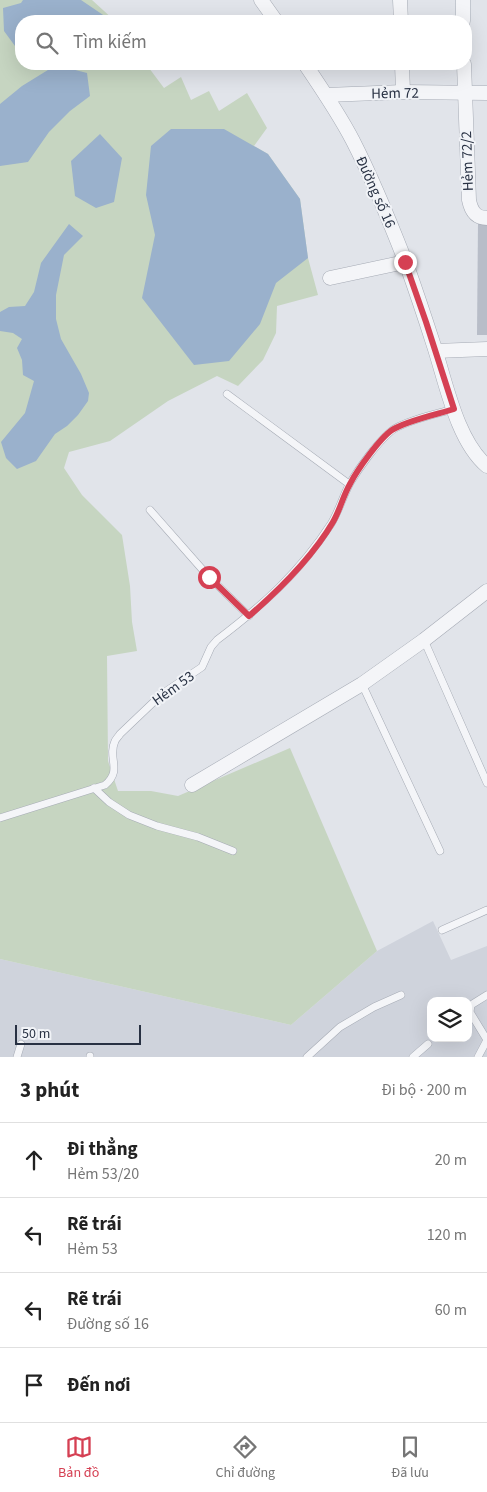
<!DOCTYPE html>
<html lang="vi">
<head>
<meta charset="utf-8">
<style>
  body { margin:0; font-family:"Source Sans 3",sans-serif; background:#f6f6f6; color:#222 }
  .controls { position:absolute; right:15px; bottom:15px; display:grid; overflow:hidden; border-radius:10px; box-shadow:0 5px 20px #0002 }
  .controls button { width:45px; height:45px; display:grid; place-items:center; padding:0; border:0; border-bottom:1px solid #e0e0e0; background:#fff; color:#222; font:25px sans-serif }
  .scale { position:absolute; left:15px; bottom:12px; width:126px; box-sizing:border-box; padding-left:5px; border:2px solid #283143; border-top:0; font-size:14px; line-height:18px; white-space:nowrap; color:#283143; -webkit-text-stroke:4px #f1f3f7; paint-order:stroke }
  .stop { position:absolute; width:15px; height:15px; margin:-11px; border:4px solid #d54053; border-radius:50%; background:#fff }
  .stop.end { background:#d54053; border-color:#fff; box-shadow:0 1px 5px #0008 }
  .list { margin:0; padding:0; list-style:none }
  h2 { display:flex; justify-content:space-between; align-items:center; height:65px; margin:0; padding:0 20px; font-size:21px }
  h2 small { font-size:16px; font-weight:400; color:#767676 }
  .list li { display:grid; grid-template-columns:32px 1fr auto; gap:15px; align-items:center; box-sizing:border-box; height:75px; padding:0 20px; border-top:1px solid #e0e0e0 }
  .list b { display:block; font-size:19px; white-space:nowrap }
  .list p { margin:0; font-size:16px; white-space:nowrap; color:#767676 }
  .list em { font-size:16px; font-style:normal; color:#767676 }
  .icon { flex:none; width:28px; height:28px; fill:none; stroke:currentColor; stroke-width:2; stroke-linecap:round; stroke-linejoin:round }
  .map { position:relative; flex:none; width:487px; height:1057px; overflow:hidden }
  .search { position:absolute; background:#fff; box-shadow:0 5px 20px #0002; left:15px; right:15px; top:15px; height:55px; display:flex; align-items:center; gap:12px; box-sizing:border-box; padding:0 18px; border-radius:20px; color:#767676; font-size:19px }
  .sheet { height:365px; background:#fff }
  nav { display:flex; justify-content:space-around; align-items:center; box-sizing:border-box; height:70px; border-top:1px solid #e0e0e0; background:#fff; font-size:14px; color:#767676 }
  nav a { display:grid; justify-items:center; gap:2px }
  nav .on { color:#d54053 }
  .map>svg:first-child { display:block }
  .built { fill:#cfd3dc; fill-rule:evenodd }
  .green { fill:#c6d5c1 }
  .water { fill:#9ab1cc }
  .building { fill:#b8bdc8 }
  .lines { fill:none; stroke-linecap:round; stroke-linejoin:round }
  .service-casing { stroke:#a6abb5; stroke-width:8 }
  .minor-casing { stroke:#a6abb5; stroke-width:15 }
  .service { stroke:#f4f5f8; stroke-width:7 }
  .minor { stroke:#f4f5f8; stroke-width:14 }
  .route { stroke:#d54053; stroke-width:6 }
  .labels { text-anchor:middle; stroke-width:4; stroke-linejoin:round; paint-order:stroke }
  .street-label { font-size:15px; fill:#283143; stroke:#f1f3f7 }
</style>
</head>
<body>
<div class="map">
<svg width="487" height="1057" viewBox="0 0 487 1057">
  <rect width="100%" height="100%" fill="#e1e4ea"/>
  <path class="built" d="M433,921L451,960L487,946V1057H0V959L291,1025L377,951ZM431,1001H468V1038H431Z"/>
  <path class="green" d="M0,0H92L115,21H21V64H146L164,88L181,77L191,100L209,91L219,111L247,93L267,128L254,146L268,154L300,199L308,258L318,295L277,306L276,333L263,360L238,386L217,376L168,401L110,441L69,452L64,468L82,495L122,535L130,586L132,622L137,651L107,656L108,761L118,791H151L178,796L290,748L377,951L291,1025L0,959Z"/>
  <g class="water">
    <path d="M23,0H81L112,21H88L86,20L69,19L67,21H21V46H15L4,31L3,8L21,3Z"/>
    <path d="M56,65L87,73L90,96L70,111L49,132L28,162L0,166V104L22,86Z"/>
    <path d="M171,129H224L268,154L300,199L308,258L276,283L260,324L229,361L194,365L142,298L155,235L146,195L151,146Z"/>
    <path d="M100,134L122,158L114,202L96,208L75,196L71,161Z"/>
    <path d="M69,224L83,236L64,255L56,295V319L61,339L81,374L89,393L88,401L78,415L67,426L55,434L36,461L17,469L6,458L1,442L25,413L34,381L23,375L22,360L17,348L22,339L13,333L0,331V312L9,307L25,306L34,292L41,263Z"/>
  </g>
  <path class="building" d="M478,223H487V335H477Z"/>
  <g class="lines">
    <g class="service-casing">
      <g id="service">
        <path d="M227,394L349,484"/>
        <path d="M150,510L209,577L249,616"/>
        <path d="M424,640L487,783"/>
        <path d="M362,684L440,851"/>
        <path d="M94,788L109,802L129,815L157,826L198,837L233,851"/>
        <path d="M0,818L105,785C123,770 107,758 115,741C116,739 118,737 120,734L162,694L202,667L211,647L217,640C262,606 300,572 331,524C339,511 343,496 350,483C359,468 377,443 390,432C400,422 439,413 454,409"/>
        <path d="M442,930L487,910"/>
        <path d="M487,1040L470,1012L471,1005L487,995"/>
        <path d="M17,1057L21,1044"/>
        <path d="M90,1057V1056"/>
        <path d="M307,1057L340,1027L374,1007L401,995"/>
        <path d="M413,1057L428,1044"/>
        <path d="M478,1057L487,1040"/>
      </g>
    </g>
    <g class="minor-casing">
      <g id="minor">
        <path d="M261,0L276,21"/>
        <path d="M400,0L401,21"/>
        <path d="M463,0V21"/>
        <path d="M305,64C322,89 339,114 353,141C373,180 390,222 406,263C416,291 425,318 434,346C446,383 457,441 487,466"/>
        <path d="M402,64L403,92"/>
        <path d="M464,64L469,200C471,210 475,218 487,218"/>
        <path d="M326,95L403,92L487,93"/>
        <path d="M330,278L405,262"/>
        <path d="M436,351L487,349"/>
        <path d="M192,785L362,684L424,640L487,591"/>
      </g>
    </g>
    <use href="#service" class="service"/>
    <use href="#minor" class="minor"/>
  </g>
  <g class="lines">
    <path class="route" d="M209,577L249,616C278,591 313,556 333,522C340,510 343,496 350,484C357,470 380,438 392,430C405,421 438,414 454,409L426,322L405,262"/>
  </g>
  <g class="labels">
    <g class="street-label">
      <text transform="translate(395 93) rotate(-1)" y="5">Hẻm 72</text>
      <text transform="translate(467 161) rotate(-92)" y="5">Hẻm 72/2</text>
      <text transform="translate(376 192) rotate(66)" y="5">Đường số 16</text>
      <text transform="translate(173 688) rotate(-36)" y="5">Hẻm 53</text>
    </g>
  </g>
</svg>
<div class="controls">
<button><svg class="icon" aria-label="layers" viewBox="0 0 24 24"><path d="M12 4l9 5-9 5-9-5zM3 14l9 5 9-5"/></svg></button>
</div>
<div class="scale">50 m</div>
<div class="stop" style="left:209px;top:577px"></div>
<div class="stop end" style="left:405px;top:262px"></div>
<div class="search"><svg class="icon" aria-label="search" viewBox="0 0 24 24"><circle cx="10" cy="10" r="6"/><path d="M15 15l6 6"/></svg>Tìm kiếm</div>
</div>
<section class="sheet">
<h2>3 phút<small>Đi bộ · 200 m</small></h2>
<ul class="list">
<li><svg class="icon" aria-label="ahead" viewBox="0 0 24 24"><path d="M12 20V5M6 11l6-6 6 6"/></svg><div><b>Đi thẳng</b><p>Hẻm 53/20</p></div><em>20 m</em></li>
<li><svg class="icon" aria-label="left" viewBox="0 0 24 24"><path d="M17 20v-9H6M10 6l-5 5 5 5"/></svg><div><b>Rẽ trái</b><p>Hẻm 53</p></div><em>120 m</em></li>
<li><svg class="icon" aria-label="left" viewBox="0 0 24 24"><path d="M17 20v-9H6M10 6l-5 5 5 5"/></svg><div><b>Rẽ trái</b><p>Đường số 16</p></div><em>60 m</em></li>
<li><svg class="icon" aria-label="arrive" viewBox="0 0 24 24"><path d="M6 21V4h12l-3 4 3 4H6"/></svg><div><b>Đến nơi</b></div></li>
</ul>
</section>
<nav>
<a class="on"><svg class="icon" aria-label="map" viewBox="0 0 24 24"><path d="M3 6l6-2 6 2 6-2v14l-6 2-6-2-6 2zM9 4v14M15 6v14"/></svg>Bản đồ</a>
<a><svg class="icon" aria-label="directions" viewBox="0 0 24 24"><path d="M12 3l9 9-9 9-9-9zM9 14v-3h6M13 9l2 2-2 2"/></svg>Chỉ đường</a>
<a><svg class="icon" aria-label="saved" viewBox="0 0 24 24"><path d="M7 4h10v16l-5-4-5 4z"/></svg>Đã lưu</a>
</nav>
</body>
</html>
